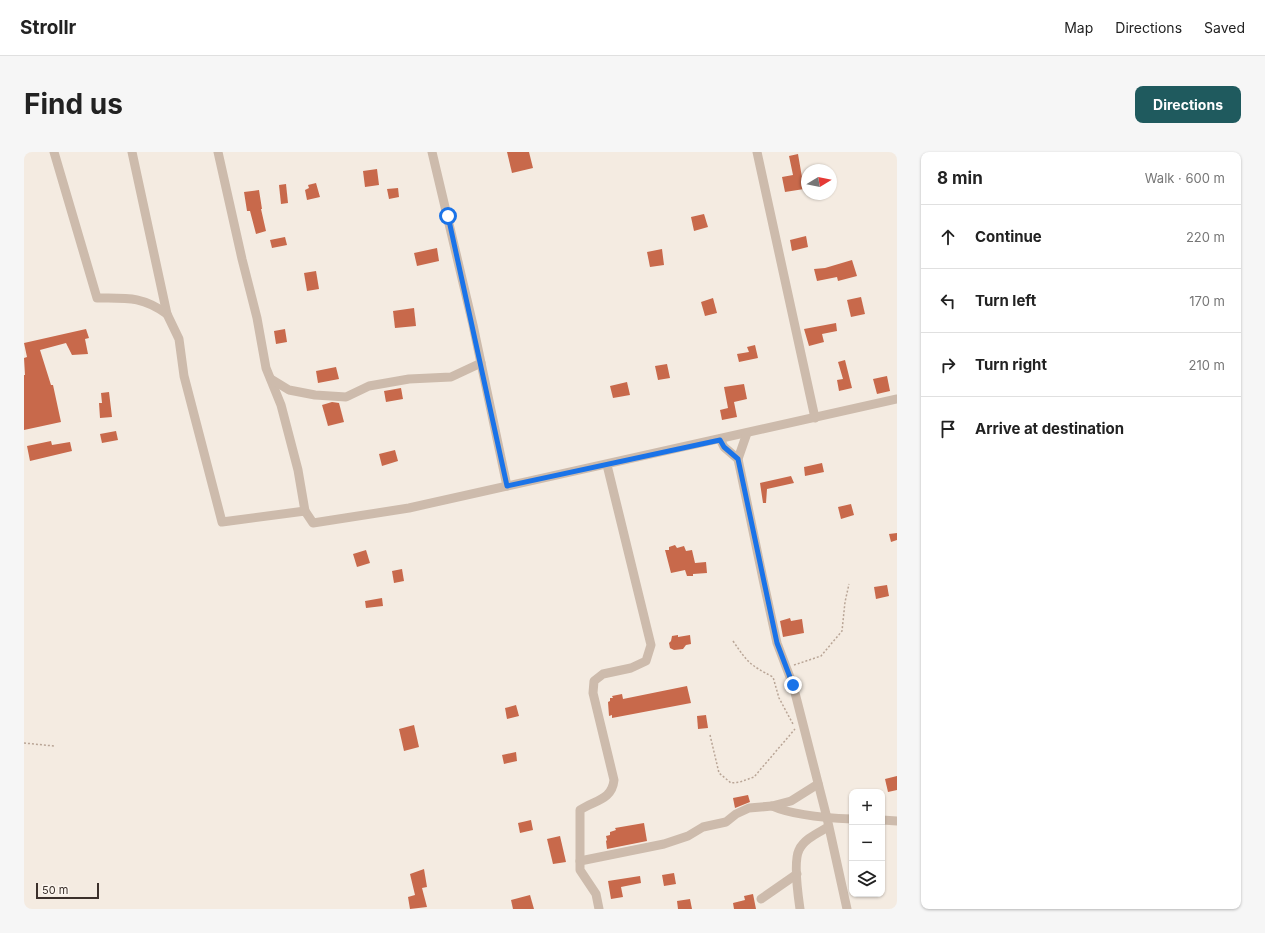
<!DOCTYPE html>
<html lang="en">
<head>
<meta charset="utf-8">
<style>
  body { margin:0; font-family:Inter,sans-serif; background:#f6f6f6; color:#222 }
  .controls { position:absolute; right:12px; bottom:12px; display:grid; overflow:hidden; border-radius:8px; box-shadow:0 1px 3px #0004 }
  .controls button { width:36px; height:36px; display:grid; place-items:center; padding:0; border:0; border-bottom:1px solid #e0e0e0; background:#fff; color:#222; font:20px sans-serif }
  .compass { position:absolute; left:777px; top:12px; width:36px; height:36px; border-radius:50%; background:#fff; box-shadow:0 1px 3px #0004; rotate:80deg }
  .scale { position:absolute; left:12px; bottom:10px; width:63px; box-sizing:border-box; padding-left:4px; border:2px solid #3b302b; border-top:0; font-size:11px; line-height:14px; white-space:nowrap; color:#3b302b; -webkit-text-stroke:3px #fbf5ee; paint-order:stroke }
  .stop { position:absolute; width:12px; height:12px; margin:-9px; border:3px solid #1a73e8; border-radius:50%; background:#fff }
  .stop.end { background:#1a73e8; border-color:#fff; box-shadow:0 1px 4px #0008 }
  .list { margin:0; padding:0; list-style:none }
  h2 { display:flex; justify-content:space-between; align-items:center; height:52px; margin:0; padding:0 16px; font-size:17px }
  h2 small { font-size:13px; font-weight:400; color:#767676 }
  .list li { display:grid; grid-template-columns:26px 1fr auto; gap:12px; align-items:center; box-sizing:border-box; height:64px; padding:0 16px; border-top:1px solid #e0e0e0 }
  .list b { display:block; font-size:15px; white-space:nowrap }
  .list em { font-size:13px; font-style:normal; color:#767676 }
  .icon { flex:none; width:22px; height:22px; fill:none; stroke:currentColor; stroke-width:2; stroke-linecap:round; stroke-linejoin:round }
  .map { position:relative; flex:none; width:873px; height:757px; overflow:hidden; border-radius:8px }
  header { display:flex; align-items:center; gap:24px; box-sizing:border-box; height:56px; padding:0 20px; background:#fff; border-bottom:1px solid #e0e0e0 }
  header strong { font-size:19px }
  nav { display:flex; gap:22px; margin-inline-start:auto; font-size:14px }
  .intro { display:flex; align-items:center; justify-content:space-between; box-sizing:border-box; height:96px; padding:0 24px }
  h1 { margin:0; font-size:28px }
  .button { padding:10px 18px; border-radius:8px; background:#1f5a5e; color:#fff; font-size:14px; font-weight:700 }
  main { display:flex; gap:24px; padding:0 24px }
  aside { flex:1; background:#fff; border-radius:8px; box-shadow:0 1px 3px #0004 }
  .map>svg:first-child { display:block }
  .building { fill:#c8694b }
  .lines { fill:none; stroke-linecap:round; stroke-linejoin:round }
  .path { stroke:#b9a596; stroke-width:1.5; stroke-dasharray:2 2; stroke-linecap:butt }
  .minor { stroke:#cdbbac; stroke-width:9 }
  .route { stroke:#1a73e8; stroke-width:5 }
</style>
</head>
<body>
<header>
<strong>Strollr</strong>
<nav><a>Map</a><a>Directions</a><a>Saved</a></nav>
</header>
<div class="intro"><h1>Find us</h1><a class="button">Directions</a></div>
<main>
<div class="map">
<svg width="873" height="757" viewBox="0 0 873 757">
  <rect width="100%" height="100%" fill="#f4ebe1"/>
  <g class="building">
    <path d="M483,0H505L509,16L488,21Z"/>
    <path d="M774,2L780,37L761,40L758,25L769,23L765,4Z"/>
    <path d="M353,17L355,33L341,35L339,19Z"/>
    <path d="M292,31L296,45L283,48L281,38L285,36L284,33Z"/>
    <path d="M262,32L264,51L257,52L255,33Z"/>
    <path d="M374,36L375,45L365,47L363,37Z"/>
    <path d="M235,38L238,57H237L242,79L232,82L226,59H223L220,40Z"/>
    <path d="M680,62L684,75L670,79L667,65Z"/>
    <path d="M782,84L784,95L768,99L766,88Z"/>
    <path d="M261,85L263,93L248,96L246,88Z"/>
    <path d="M413,96L415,109L393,114L390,101Z"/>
    <path d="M638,97L640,113L626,115L623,100Z"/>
    <path d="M828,108L833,124L814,129L813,125L793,129L790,117L801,116Z"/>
    <path d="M292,119L295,137L283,139L280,121Z"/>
    <path d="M837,145L841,162L827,165L823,148Z"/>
    <path d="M689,146L693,161L681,164L677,150Z"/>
    <path d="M390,156L392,174L371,176L369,159Z"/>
    <path d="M812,171L813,179L798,182L800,190L785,194L780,177Z"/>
    <path d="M62,177L65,186L61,187L64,202L48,203L42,191L16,198L27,233H29L37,270L0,278V223H1L0,206L3,205L0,191Z"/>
    <path d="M261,177L263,190L252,192L250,179Z"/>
    <path d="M731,193L734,206L715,210L713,202L725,200L723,195Z"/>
    <path d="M821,208L828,236L815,239L813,228L819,227L814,210Z"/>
    <path d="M643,212L646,226L634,228L631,214Z"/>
    <path d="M312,215L315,227L294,231L292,219Z"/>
    <path d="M863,224L866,239L853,242L849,227Z"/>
    <path d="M603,230L606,243L589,246L586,234Z"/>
    <path d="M720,232L723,247L710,250L713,265L698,268L696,258L704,256L700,235Z"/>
    <path d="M377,236L379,247L362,250L360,239Z"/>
    <path d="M85,240L88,265L76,266L75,251H78L77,241Z"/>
    <path d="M308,250L315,251L320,270L304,274L298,253Z"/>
    <path d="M92,279L94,288L78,291L76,282Z"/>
    <path d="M27,289L28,293L46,290L48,299L6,309L3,294Z"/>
    <path d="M371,298L374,309L358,314L355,302Z"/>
    <path d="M798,311L800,320L781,324L780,315Z"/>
    <path d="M767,324L770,331L743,337L742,351H739L736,331Z"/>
    <path d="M827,352L830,363L817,367L814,355Z"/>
    <path d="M873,381V388L867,390L865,382Z"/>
    <path d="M651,393L653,396L660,394L662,399L668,398L671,411L682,410L683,421L669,422V424H663L661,418L647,421L641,398H645V395Z"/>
    <path d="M342,398L346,411L333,415L329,402Z"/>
    <path d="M378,417L380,429L370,431L368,419Z"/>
    <path d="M863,433L865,444L852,447L850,435Z"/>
    <path d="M358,446L359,454L342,456L341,449Z"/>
    <path d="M766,466L767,469L778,467L780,481L759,485L756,469Z"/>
    <path d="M654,483V485L666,483L667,492L662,493L659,497L650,498L646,496L645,491L647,489L648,484Z"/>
    <path d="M663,534L667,551L588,566V563L585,564L584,550L586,549V546H589L588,544L598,542L599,547Z"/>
    <path d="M492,553L495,564L483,567L481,556Z"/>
    <path d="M682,563L684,576L674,577L673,564Z"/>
    <path d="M390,573L395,595L380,599L375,577Z"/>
    <path d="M492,600L493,609L480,612L478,603Z"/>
    <path d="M873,624V638L864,640L861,627Z"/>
    <path d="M724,643L726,650L711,656L709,646Z"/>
    <path d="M507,668L509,678L496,681L494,671Z"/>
    <path d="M620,671L623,689L583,697L582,689L583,688L582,684L586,683V680L592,678L591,676Z"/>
    <path d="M536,684L542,710L529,712L523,687Z"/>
    <path d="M400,717L403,735L398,736L403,755L386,757L384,745L391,743L386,722Z"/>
    <path d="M650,721L652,732L640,734L638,723Z"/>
    <path d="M616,724L617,731L597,735L599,745L587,747L584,729Z"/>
    <path d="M729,742L732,757H710L709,751L721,748L720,744Z"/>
    <path d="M506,743L510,757H489L487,748Z"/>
    <path d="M666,747L668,757H654L653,749Z"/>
  </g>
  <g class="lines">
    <g class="path">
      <path d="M709,489C724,511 726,513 749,525L755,546L769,572"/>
      <path d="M770,513L797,504L818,479L821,450L825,432"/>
      <path d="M686,583L695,621L707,631L716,630L730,625L771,577"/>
      <path d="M0,591L30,594"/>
    </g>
    <g class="minor">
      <path d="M30,0L73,146C103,146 118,144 143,162"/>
      <path d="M108,0L143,162L155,187L160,224L198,370L281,359L289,371L385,356L873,247"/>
      <path d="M194,0L218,107L233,166L242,216L257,253L274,318L281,359"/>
      <path d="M408,0L449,173L483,334"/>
      <path d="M733,0L791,266"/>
      <path d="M247,227L265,238L291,243L322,245L345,234L385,227L427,225L457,211"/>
      <path d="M723,281L714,307L739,427L753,491L769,533L803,666L823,757"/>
      <path d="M696,287L700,295L714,307"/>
      <path d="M748,654C770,664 804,666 828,667"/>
      <path d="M858,668L873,669"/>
      <path d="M556,709L640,692L664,684L679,675L702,670L712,662L725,656L748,654L767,649L794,632"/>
      <path d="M737,747L773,722"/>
      <path d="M575,757L572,742L556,718V658C571,648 588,648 590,628L569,541L570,529L579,522L607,516L622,509L627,493L583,313"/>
      <path d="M776,757C774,743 769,710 775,698C780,687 794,681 804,675"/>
    </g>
  </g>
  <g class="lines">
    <path class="route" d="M424,64L483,334L696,288L700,295L714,307L753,491L769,533"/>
  </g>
</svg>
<div class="controls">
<button>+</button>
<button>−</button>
<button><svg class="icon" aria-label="layers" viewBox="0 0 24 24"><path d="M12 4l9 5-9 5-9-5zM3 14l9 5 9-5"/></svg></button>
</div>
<svg class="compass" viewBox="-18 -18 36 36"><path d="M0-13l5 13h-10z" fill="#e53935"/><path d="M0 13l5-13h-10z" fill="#767676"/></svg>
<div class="scale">50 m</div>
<div class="stop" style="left:424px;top:64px"></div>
<div class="stop end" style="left:769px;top:533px"></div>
</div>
<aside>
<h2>8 min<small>Walk · 600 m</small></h2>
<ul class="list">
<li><svg class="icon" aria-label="ahead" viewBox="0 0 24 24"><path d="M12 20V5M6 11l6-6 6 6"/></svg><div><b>Continue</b></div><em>220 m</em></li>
<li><svg class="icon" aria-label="left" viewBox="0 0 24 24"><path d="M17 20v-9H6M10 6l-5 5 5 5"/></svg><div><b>Turn left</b></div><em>170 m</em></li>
<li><svg class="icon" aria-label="right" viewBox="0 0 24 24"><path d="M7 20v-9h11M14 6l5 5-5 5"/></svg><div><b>Turn right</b></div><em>210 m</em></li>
<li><svg class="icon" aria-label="arrive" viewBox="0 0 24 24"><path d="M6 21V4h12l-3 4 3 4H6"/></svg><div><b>Arrive at destination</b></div></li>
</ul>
</aside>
</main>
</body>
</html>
